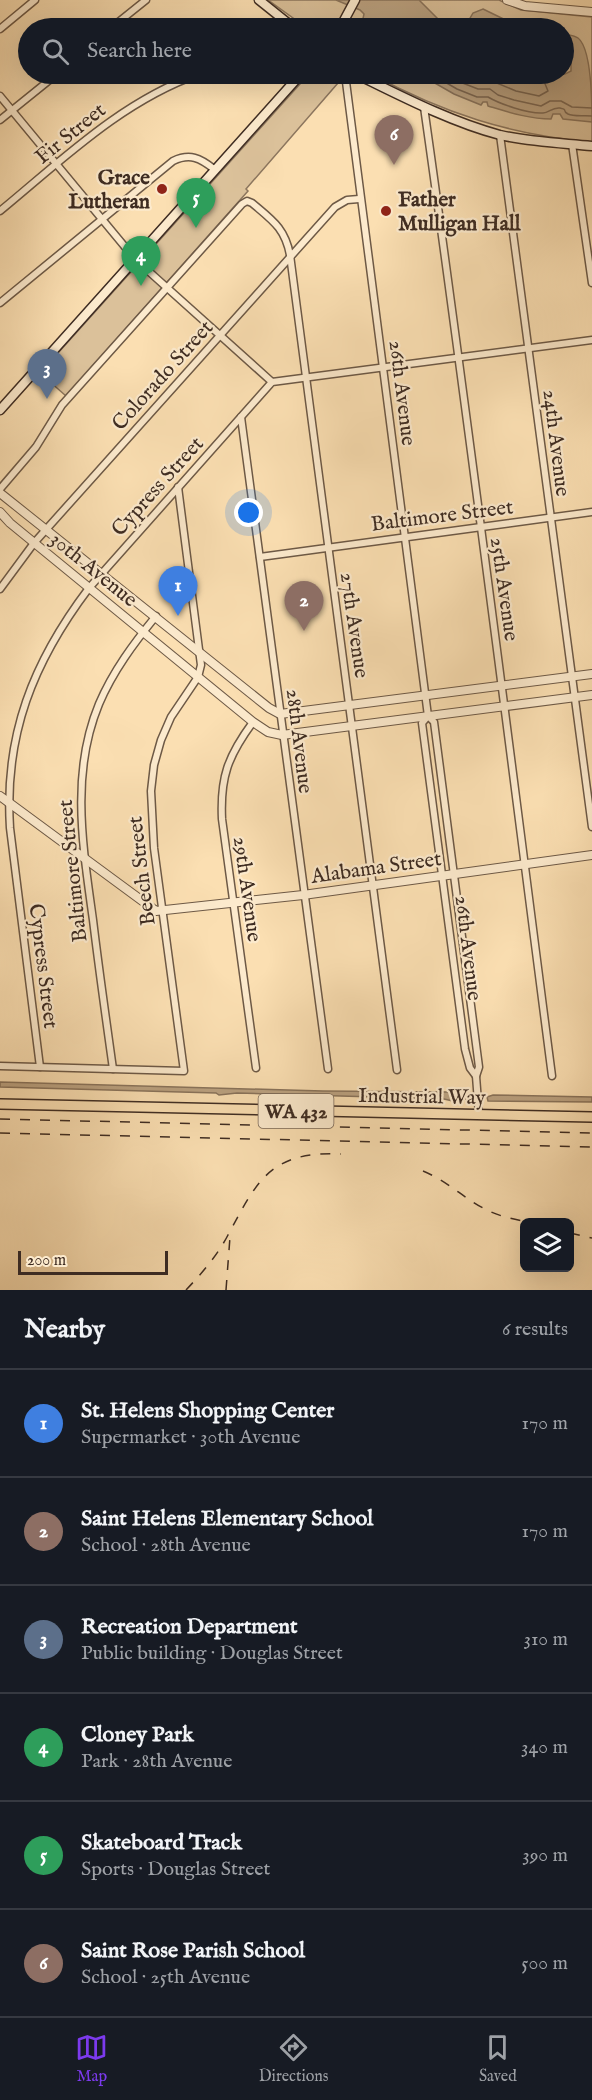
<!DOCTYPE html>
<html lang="en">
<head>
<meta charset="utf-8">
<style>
  body { margin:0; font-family:"IM FELL English",serif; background:#242831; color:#f1f3f6 }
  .controls { position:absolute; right:18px; bottom:18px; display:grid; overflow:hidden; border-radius:9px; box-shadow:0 6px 24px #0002 }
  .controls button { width:54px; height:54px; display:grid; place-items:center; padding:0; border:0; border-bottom:2px solid #363941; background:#171b24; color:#f1f3f6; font:30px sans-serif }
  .scale { position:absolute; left:18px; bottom:15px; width:150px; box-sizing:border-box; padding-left:6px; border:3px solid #3e2c22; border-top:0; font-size:16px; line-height:21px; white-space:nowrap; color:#3e2c22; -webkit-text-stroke:4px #fceacd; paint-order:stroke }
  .you { position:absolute; left:249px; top:513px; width:21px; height:21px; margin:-15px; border:4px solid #fff; border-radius:50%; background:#1a73e8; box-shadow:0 0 0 9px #1a73e833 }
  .badge { display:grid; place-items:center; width:39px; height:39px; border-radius:50%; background:#7c3aed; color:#fff; font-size:20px; font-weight:700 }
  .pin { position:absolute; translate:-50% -50px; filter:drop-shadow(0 2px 3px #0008) }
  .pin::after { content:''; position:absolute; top:32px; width:21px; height:18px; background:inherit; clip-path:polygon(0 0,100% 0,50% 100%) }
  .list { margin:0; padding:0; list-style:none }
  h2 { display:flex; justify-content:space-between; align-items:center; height:78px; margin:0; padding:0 24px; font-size:26px }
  h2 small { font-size:20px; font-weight:400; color:#9ea1a6 }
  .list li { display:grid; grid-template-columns:39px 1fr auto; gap:18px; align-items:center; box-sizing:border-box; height:108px; padding:0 24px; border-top:2px solid #363941 }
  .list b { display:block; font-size:22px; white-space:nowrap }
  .list p { margin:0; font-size:20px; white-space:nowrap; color:#9ea1a6 }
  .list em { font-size:20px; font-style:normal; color:#9ea1a6 }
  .icon { flex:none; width:33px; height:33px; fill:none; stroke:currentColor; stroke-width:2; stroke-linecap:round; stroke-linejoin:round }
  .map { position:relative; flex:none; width:592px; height:1290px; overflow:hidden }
  .search { position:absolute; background:#171b24; box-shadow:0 6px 24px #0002; left:18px; right:18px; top:18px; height:66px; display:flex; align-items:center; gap:15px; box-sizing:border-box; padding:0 21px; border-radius:33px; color:#9ea1a6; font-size:22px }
  .sheet { height:726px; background:#171b24 }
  nav { display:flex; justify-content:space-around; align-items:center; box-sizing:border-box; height:84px; border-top:2px solid #363941; background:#171b24; font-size:16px; color:#9ea1a6 }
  nav a { display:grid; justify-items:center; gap:3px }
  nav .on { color:#7c3aed }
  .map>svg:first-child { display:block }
  .green { fill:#dbc19a; stroke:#8c765e; stroke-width:1.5 }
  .water { fill:#bba281; stroke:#89735b; stroke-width:1.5 }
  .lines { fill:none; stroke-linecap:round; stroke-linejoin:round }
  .shore { stroke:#7c6752; stroke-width:1.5 }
  .minor-casing { stroke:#6d5946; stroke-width:9 }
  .tertiary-casing { stroke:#6d5946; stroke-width:10 }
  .secondary-casing { stroke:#3e2c22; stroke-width:11 }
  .primary-casing { stroke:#3e2c22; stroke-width:12 }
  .minor { stroke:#fceacd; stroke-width:6 }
  .tertiary { stroke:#fceacd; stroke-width:8 }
  .secondary { stroke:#fceacd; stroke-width:8 }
  .primary { stroke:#fbdfb2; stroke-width:9 }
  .rail { stroke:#3e2c22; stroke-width:1.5; stroke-dasharray:10 10; stroke-linecap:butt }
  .poi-dot { fill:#8f2418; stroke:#fceacd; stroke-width:2 }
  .labels { text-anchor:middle; stroke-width:4.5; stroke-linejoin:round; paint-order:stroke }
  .shield { fill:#fceacd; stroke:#776555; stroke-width:1.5 }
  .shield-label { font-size:20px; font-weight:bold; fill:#3e2c22 }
  .street-label { font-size:21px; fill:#3e2c22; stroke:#fceacd }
  .poi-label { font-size:21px; font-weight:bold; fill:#3e2c22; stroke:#fceacd; text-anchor:end }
</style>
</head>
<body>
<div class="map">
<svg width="592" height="1290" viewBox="0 0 592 1290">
  <rect width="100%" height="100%" fill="#fbdfb2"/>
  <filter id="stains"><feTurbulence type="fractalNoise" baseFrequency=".00333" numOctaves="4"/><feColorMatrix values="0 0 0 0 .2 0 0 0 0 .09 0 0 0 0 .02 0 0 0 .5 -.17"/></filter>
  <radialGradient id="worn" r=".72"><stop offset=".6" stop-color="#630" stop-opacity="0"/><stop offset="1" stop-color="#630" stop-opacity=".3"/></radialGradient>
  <g class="green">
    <path d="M268,0H499L521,10L592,17V142C510,135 443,113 371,74H564V28H307Z"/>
    <path d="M309,74H337L338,83L246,189L248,191L66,396L40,373Z"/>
  </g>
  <g class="water">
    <path d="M336,0H419L447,28H361L364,14L360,10Z"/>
    <path d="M483,9L522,28H486L469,20L473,13Z"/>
    <path d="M564,34C568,35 574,35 578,38C592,49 592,102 592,122L563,119L560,114H553L551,119C529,119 508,112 488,106L487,102H483L481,105L454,94L419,74H565L571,71V62L564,58Z"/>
    <path d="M0,1082L323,1091L447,1092L466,1096L468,1098L457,1102L444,1099L237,1093L219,1095L216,1093L0,1087Z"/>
    <path d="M493,1095L592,1097V1102L488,1101L487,1097Z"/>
  </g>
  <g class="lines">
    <g class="shore">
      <path d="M431,74L457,89L477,97H488C500,104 528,114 543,113C549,113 552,107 560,108C569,110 561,110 568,114C574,117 585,115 592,116"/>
      <path d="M446,74L460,82L478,89H490L498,95L514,100L541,106L550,101H561L572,107L592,108"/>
      <path d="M463,74L479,79L492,81L516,91L539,96L548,91L541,74"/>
    </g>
    <g class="minor-casing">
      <g id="minor">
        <path d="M111,28L146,0"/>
        <path d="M0,29L35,0"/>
        <path d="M345,74L428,716L434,722L479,1067L476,1076L479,1115"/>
        <path d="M0,96L135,259L272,382"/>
        <path d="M424,107C470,430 510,753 552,1076"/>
        <path d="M0,120L57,74"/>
        <path d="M500,135L592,827"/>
        <path d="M572,144L592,283"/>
        <path d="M0,211C62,160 122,101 199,74"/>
        <path d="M0,303L173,161C190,153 200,158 214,169"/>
        <path d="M241,417L328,1069"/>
        <path d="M0,489L36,447L62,405L242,204L247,201L252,203C272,220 285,228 290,255L397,1070"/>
        <path d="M260,557L592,512"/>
        <path d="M0,589L34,543L335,207L347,200L359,199"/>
        <path d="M428,716L422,723L465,1049L470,1068L476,1076"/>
        <path d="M253,722C228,756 220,777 222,819L256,1068"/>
        <path d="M0,1066L184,1071L154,848L151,791L154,765L161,740L171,717L198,677L201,665L178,487"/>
        <path d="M40,1067L10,828C4,735 33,662 89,588L272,382L592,340"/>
        <path d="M113,1069C106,1019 99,970 93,920C83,847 70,774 99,704C113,671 134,643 156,616"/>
      </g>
    </g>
    <g class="tertiary-casing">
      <g id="tertiary">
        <path d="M507,0L525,6L592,12"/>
        <path d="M0,493L269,708L280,714L592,674"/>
        <path d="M0,512L10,523L253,722L268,732L282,735L592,695"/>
        <path d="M0,796L156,911L303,895L592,855"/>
      </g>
    </g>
    <g class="secondary-casing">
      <g id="secondary">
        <path d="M259,0L294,28"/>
        <path d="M340,28L355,0"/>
        <path d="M356,74C401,96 451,122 500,135C530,142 562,143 592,146"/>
        <path d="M0,410L301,74"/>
      </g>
    </g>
    <g class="primary-casing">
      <path id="primary" d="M0,1104L592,1117"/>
    </g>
    <use href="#minor" class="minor"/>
    <use href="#tertiary" class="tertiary"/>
    <use href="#secondary" class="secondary"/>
    <use href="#primary" class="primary"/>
    <g class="rail">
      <path d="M0,1119L592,1133"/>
      <path d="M0,1133L592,1147"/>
      <path d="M423,1171C447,1181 461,1196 483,1208C497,1216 513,1219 528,1222"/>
      <path d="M570,1233L592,1238"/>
      <path d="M186,1290C202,1273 217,1256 228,1235C258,1179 271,1151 341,1154"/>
      <path d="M226,1290L230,1237"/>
    </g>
  </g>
  <g class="poi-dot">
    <circle cx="162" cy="189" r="6"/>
    <circle cx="386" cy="211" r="6"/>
  </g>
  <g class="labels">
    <rect class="shield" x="258.5" y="1094" width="75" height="34" rx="4.5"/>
    <g class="shield-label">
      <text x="296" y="1118">WA 432</text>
    </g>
    <g class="street-label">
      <text transform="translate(70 133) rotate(-39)" y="7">Fir Street</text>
      <text transform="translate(162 375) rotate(-48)" y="7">Colorado Street</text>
      <text transform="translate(403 393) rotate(83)" y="7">26th Avenue</text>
      <text transform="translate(557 443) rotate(83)" y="7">24th Avenue</text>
      <text transform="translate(157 486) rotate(-48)" y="7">Cypress Street</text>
      <text transform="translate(442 515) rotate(-7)" y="7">Baltimore Street</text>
      <text transform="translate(94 569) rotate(39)" y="7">30th Avenue</text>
      <text transform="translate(505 589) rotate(82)" y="7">25th Avenue</text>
      <text transform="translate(355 625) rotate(82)" y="7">27th Avenue</text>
      <text transform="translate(300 741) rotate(83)" y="7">28th Avenue</text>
      <text transform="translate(376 867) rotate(-8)" y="7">Alabama Street</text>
      <text transform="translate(72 871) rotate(-96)" y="7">Baltimore Street</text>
      <text transform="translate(141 871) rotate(-97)" y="7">Beech Street</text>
      <text transform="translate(248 889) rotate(82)" y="7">29th Avenue</text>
      <text transform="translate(469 948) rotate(83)" y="7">26th Avenue</text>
      <text transform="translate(44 966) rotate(83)" y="7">Cypress Street</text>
      <text transform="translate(422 1096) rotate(1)" y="7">Industrial Way</text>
    </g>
    <g class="poi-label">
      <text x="150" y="184">Grace<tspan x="150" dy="24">Lutheran</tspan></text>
      <text x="398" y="206" text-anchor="start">Father<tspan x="398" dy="24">Mulligan Hall</tspan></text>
    </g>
  </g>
  <rect width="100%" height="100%" filter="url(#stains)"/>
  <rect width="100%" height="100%" fill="url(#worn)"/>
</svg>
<div class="controls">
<button><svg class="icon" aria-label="layers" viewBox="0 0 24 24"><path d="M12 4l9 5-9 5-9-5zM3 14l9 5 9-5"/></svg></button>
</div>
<div class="scale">200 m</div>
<div class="you"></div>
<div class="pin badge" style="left:178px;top:616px;background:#3f7fe0">1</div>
<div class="pin badge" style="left:304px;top:631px;background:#8d6e63">2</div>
<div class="pin badge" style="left:47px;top:399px;background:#5c6f8a">3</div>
<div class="pin badge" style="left:141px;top:286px;background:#2e9e5b">4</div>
<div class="pin badge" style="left:196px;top:228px;background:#2e9e5b">5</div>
<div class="pin badge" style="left:394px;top:165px;background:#8d6e63">6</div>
<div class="search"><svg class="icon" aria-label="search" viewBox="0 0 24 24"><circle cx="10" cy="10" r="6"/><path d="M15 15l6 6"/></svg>Search here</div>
</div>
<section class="sheet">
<h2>Nearby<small>6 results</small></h2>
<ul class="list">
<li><span class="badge" style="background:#3f7fe0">1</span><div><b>St. Helens Shopping Center</b><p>Supermarket · 30th Avenue</p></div><em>170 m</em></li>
<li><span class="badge" style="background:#8d6e63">2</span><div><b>Saint Helens Elementary School</b><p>School · 28th Avenue</p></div><em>170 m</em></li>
<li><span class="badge" style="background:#5c6f8a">3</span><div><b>Recreation Department</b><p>Public building · Douglas Street</p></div><em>310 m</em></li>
<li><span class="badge" style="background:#2e9e5b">4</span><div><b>Cloney Park</b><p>Park · 28th Avenue</p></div><em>340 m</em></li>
<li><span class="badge" style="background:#2e9e5b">5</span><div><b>Skateboard Track</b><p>Sports · Douglas Street</p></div><em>390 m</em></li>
<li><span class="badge" style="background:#8d6e63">6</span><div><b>Saint Rose Parish School</b><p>School · 25th Avenue</p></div><em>500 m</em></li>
</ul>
</section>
<nav>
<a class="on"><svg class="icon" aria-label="map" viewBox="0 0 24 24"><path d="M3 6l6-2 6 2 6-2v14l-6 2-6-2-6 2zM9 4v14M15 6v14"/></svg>Map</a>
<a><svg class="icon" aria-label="directions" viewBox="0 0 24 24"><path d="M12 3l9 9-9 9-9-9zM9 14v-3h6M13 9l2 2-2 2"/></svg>Directions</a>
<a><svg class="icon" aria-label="saved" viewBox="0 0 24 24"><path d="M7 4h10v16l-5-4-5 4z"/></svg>Saved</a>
</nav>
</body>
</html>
